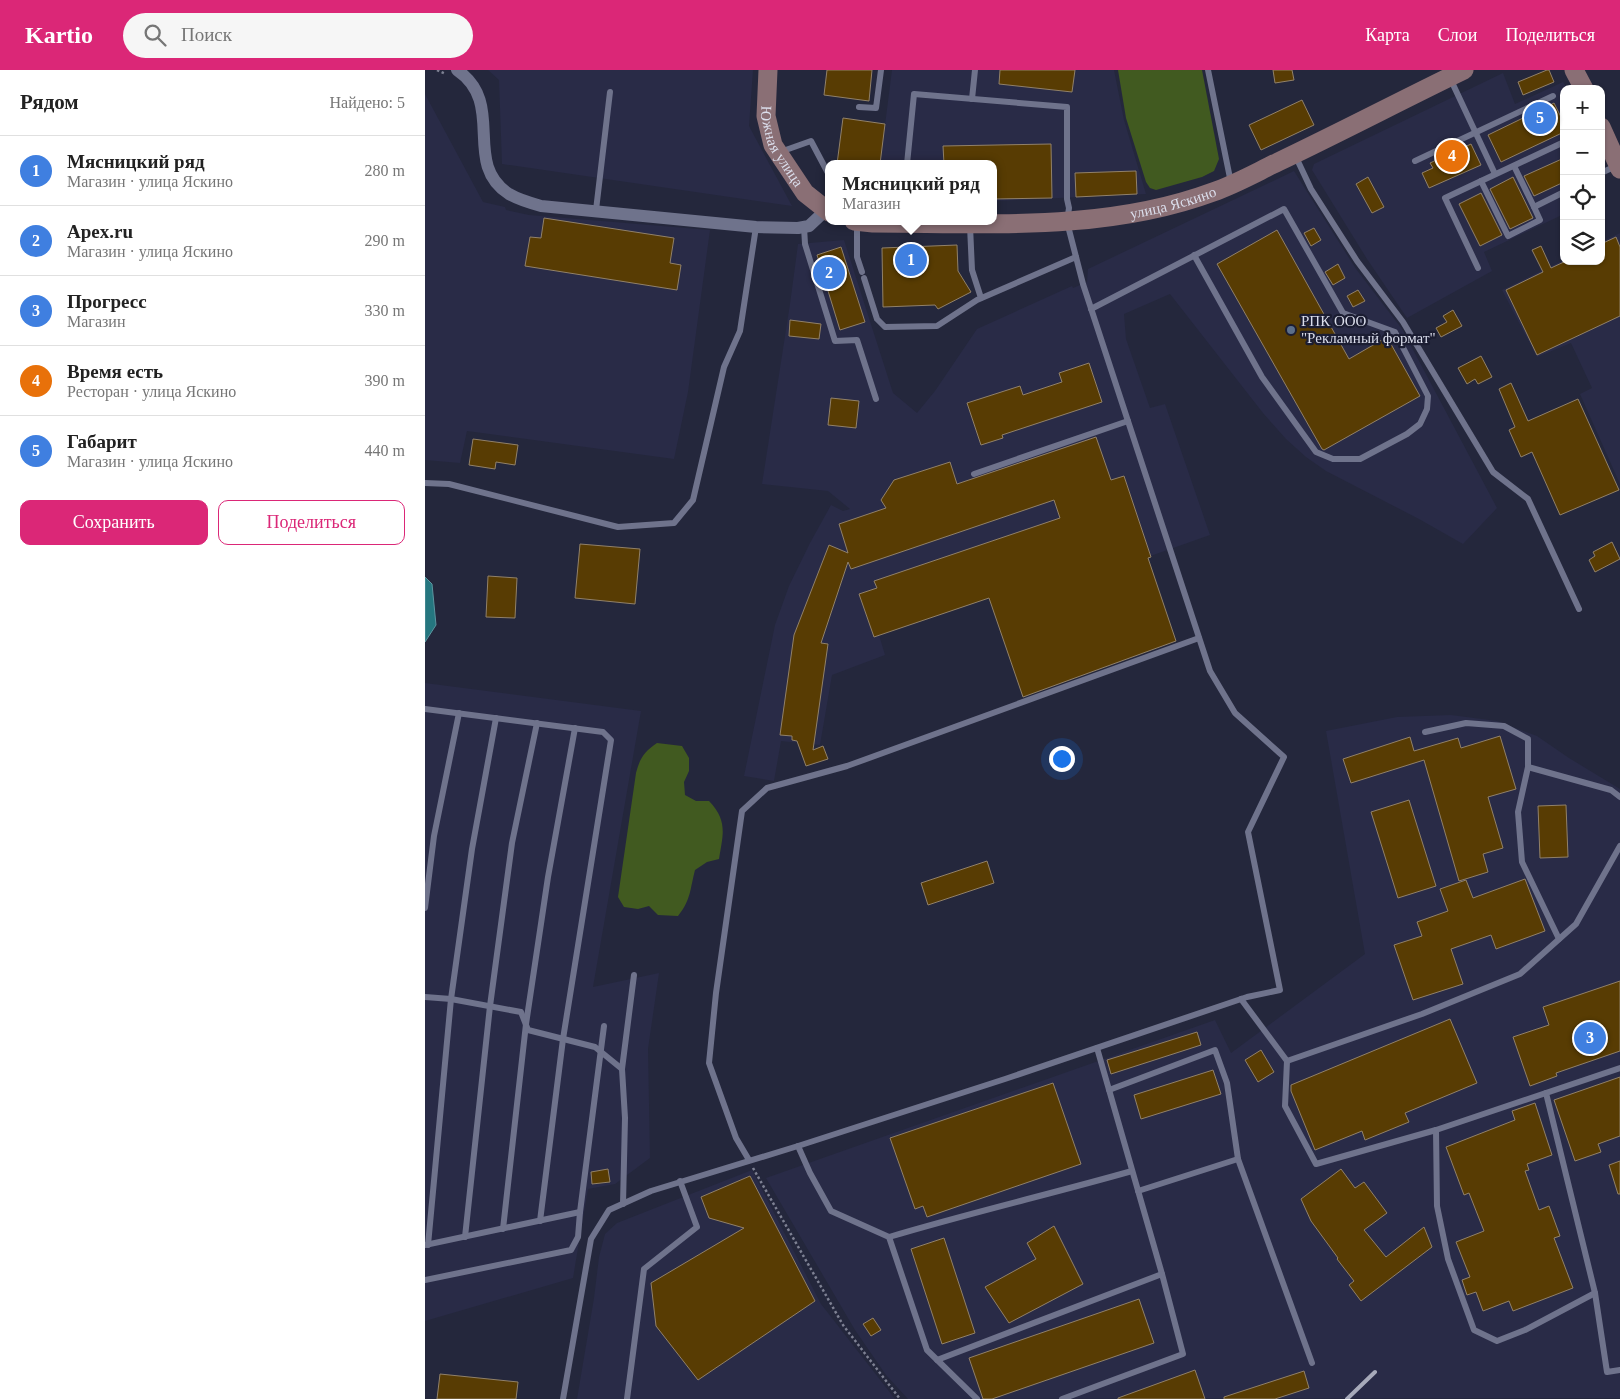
<!DOCTYPE html>
<html lang="ru">
<head>
<meta charset="utf-8">
<style>
  body { margin:0; font-family:"Times New Roman",serif; background:#f6f6f6; color:#222 }
  .controls { position:absolute; right:15px; top:15px; display:grid; overflow:hidden; border-radius:10px; box-shadow:0 1px 4px #0004 }
  .controls button { width:45px; height:45px; display:grid; place-items:center; padding:0; border:0; border-bottom:1px solid #e0e0e0; background:#fff; color:#222; font:25px sans-serif }
  .you { position:absolute; left:636px; top:688px; width:18px; height:18px; margin:-12px; border:4px solid #fff; border-radius:50%; background:#1a73e8; box-shadow:0 0 0 8px #1a73e833 }
  .badge { display:grid; place-items:center; width:32px; height:32px; border-radius:50%; background:#db2777; color:#fff; font-size:16px; font-weight:700 }
  .pin { position:absolute; translate:-50% -50%; border:2px solid #fff; box-shadow:0 1px 5px #0006 }
  .popup { position:absolute; left:400px; top:90px; width:172px; height:65px; box-sizing:border-box; display:grid; place-content:center; border-radius:10px; background:#fff; filter:drop-shadow(0 1px 4px #0005); font-size:16px; white-space:nowrap; color:#767676 }
  .popup b { font-size:19px; color:#222 }
  .popup::after { content:''; position:absolute; left:50%; top:100%; margin-left:-10px; border:10px solid transparent; border-top-color:#fff }
  .list { margin:0; padding:0; list-style:none }
  h2 { display:flex; justify-content:space-between; align-items:center; height:65px; margin:0; padding:0 20px; font-size:21px }
  h2 small { font-size:16px; font-weight:400; color:#767676 }
  .list li { display:grid; grid-template-columns:32px 1fr auto; gap:15px; align-items:center; box-sizing:border-box; height:70px; padding:0 20px; border-top:1px solid #e0e0e0 }
  .list b { display:block; font-size:19px; white-space:nowrap }
  .list p { margin:0; font-size:16px; white-space:nowrap; color:#767676 }
  .list em { font-size:16px; font-style:normal; color:#767676 }
  .actions { display:flex; gap:10px; padding:15px 20px }
  .actions a { flex:1; padding:11px 0; border:1px solid #db2777; border-radius:10px; text-align:center; font-size:18px; color:#db2777 }
  .actions .main { background:#db2777; color:#fff }
  .icon { flex:none; width:28px; height:28px; fill:none; stroke:currentColor; stroke-width:2; stroke-linecap:round; stroke-linejoin:round }
  .map { position:relative; flex:none; width:1195px; height:1329px; overflow:hidden }
  header { display:flex; align-items:center; gap:30px; box-sizing:border-box; height:70px; padding:0 25px; background:#db2777; color:#fff }
  header strong { font-size:24px }
  nav { display:flex; gap:28px; margin-inline-start:auto; font-size:18px }
  .search { width:350px; height:45px; background:#f6f6f6; display:flex; align-items:center; gap:12px; box-sizing:border-box; padding:0 18px; border-radius:28px; color:#767676; font-size:19px }
  main { display:flex }
  aside { flex:1; background:#fff }
  .map>svg:first-child { display:block }
  .built { fill:#292b47 }
  .green { fill:#415a20 }
  .water { fill:#25767f; stroke:#5c95a0 }
  .building { fill:#583c03; stroke:#918169 }
  .lines { fill:none; stroke-linecap:round; stroke-linejoin:round }
  .path { stroke:#7e8193; stroke-width:2.5; stroke-dasharray:2.5 2.5; stroke-linecap:butt }
  .lane { stroke:#6f738c; stroke-width:6 }
  .street { stroke:#6f738c; stroke-width:12 }
  .secondary { stroke:#8a6f75; stroke-width:19 }
  .rail { stroke:#a7aaba; stroke-width:4 }
  .service-dot { fill:#5c6f8a; stroke:#1b1d32; stroke-width:2 }
  .labels { text-anchor:middle; stroke-width:4.5; stroke-linejoin:round; paint-order:stroke }
  .street-label { font-size:15px; fill:#dbdeec; stroke:#1b1d32 }
  .poi-label { font-size:15px; fill:#dbdeec; stroke:#1b1d32; text-anchor:start }
</style>
</head>
<body>
<header>
<strong>Kartio</strong>
<div class="search"><svg class="icon" aria-label="search" viewBox="0 0 24 24"><circle cx="10" cy="10" r="6"/><path d="M15 15l6 6"/></svg>Поиск</div>
<nav><a>Карта</a><a>Слои</a><a>Поделиться</a></nav>
</header>
<main>
<aside>
<h2>Рядом<small>Найдено: 5</small></h2>
<ul class="list">
<li><span class="badge" style="background:#3f7fe0">1</span><div><b>Мясницкий ряд</b><p>Магазин · улица Яскино</p></div><em>280 m</em></li>
<li><span class="badge" style="background:#3f7fe0">2</span><div><b>Apex.ru</b><p>Магазин · улица Яскино</p></div><em>290 m</em></li>
<li><span class="badge" style="background:#3f7fe0">3</span><div><b>Прогресс</b><p>Магазин</p></div><em>330 m</em></li>
<li><span class="badge" style="background:#e8710a">4</span><div><b>Время есть</b><p>Ресторан · улица Яскино</p></div><em>390 m</em></li>
<li><span class="badge" style="background:#3f7fe0">5</span><div><b>Габарит</b><p>Магазин · улица Яскино</p></div><em>440 m</em></li>
</ul>
<div class="actions"><a class="main">Сохранить</a><a>Поделиться</a></div>
</aside>
<div class="map">
<svg width="1195" height="1329" viewBox="0 0 1195 1329">
  <rect width="100%" height="100%" fill="#24273c"/>
  <g class="built">
    <path d="M63,0H328L324,56L367,136L77,94L74,10Z"/>
    <path d="M467,0H689L699,50L721,124L569,131L568,94H455Z"/>
    <path d="M1078,3L1090,34L1138,12L1143,19H1139V144L1059,182L1067,201L982,248L942,189L887,100L889,94Z"/>
    <path d="M0,24L58,132L80,137L81,140L104,145L285,160L263,322L249,389L42,361L35,393L0,390Z"/>
    <path d="M869,101L931,199L977,259L1072,438L1038,474L994,449L901,401L881,387L861,369L838,343L745,224L699,244L701,269L725,338L740,334L785,465L663,508L658,496L454,565L460,585L407,605L395,675L356,671L349,711L319,706L350,555L364,516L385,473L406,435L418,441L425,439L403,421L337,414L365,234L373,174L419,170L468,323L492,343L510,321L552,259L647,216L648,218L662,212L663,199Z"/>
    <path d="M1195,163V414L1155,324L1167,318L1146,273L1112,287L1077,220L1139,190V191H1176V172Z"/>
    <path d="M0,613L216,641L168,917L234,903L223,979L225,1088L190,1114L163,1119L148,1208L0,1251Z"/>
    <path d="M1026,645L1072,651L1112,666L1144,688L1195,719V1328L483,1329L461,1305L430,1260L341,1108L790,950L806,983L940,884L901,661L972,647Z"/>
    <path d="M327,1100L396,1234L470,1329H152L169,1228L174,1187L180,1164L192,1153Z"/>
  </g>
  <g class="green">
    <path d="M693,0H777L794,89L789,101L777,107L731,120L725,118L721,112L701,48Z"/>
    <path d="M232,673L257,676L264,688V701L259,712L260,725L271,731H284C303,751 298,764 294,789L282,792L270,800C265,819 266,830 253,846L233,845L224,836L213,839L199,837L193,827L211,703C215,688 219,682 232,673Z"/>
  </g>
  <path class="water" d="M0,507L7,514L11,555L0,572Z"/>
  <g class="building">
    <path d="M402,0H447L444,31L399,25Z"/>
    <path d="M575,0H650L647,22L574,14Z"/>
    <path d="M848,0H867L869,10L850,13Z"/>
    <path d="M1122,0H1124L1129,12L1098,25L1093,12Z"/>
    <path d="M877,30L889,55L836,80L824,55Z"/>
    <path d="M1129,33L1139,53V62L1076,92L1063,65Z"/>
    <path d="M418,48L460,54L455,94H412Z"/>
    <path d="M626,74L627,128L568,129V94H519L518,76Z"/>
    <path d="M1046,74L1056,95L1004,118L997,103L1008,98L1005,93Z"/>
    <path d="M1139,88V112L1109,126L1099,106Z"/>
    <path d="M711,101L712,124L651,127L650,103Z"/>
    <path d="M943,107L959,137L947,143L931,114Z"/>
    <path d="M1088,107L1108,148L1085,159L1065,119Z"/>
    <path d="M1056,123L1077,165L1055,176L1034,134Z"/>
    <path d="M119,148L249,168L245,193L256,195L252,220L100,196L105,167L116,168Z"/>
    <path d="M889,158L896,170L886,176L879,163Z"/>
    <path d="M852,160L924,289L962,267L995,326L899,380L897,379L792,194Z"/>
    <path d="M1191,167L1195,177V246L1112,285L1081,220L1118,202L1107,180L1116,176L1126,198L1141,191H1176V174Z"/>
    <path d="M532,175L533,201L546,222L513,239L510,235L458,237L457,178Z"/>
    <path d="M416,177L440,252L415,260L392,185Z"/>
    <path d="M913,194L920,208L908,215L900,202Z"/>
    <path d="M933,220L940,231L928,237L922,226Z"/>
    <path d="M1028,240L1037,256L1016,267L1011,258L1022,252L1018,246Z"/>
    <path d="M365,250L396,254L394,269L364,266Z"/>
    <path d="M1056,286L1067,307L1053,314L1050,309L1042,314L1033,298Z"/>
    <path d="M664,293L677,332L577,365L578,368L556,375L542,333L595,316L598,325L637,312L634,303Z"/>
    <path d="M1086,313L1103,351L1153,329L1194,420L1135,445L1107,382L1096,387L1084,360L1090,357L1074,319Z"/>
    <path d="M406,328L434,331L431,358L403,355Z"/>
    <path d="M671,367L686,410L699,406L726,487L723,488L751,571L598,627L564,528L449,567L434,524L452,518L449,511L635,448L629,430L426,499L423,492L396,573L403,574L388,680L398,676L403,689L381,696L372,671L367,670V666L355,665L369,565L404,475L423,483L414,454L461,438L456,430L469,410L525,392L532,414Z"/>
    <path d="M48,369L93,375L90,395L71,392L70,399L44,395Z"/>
    <path d="M1187,472L1195,489L1170,502L1164,490L1170,486L1168,482Z"/>
    <path d="M155,474L215,479L210,534L150,528Z"/>
    <path d="M63,506L92,508L90,548L61,547Z"/>
    <path d="M1075,666L1091,719L1063,727L1078,778L1058,784L1063,802L1034,811L999,690L926,713L918,689L985,667L989,681L1033,668L1036,678Z"/>
    <path d="M984,730L1011,816L973,828L946,742Z"/>
    <path d="M1141,735L1143,787L1115,788L1113,736Z"/>
    <path d="M562,791L569,813L503,835L496,813Z"/>
    <path d="M1100,809L1120,861L1071,879L1066,865L1026,879L1038,914L988,930L969,875L997,866L992,852L1023,841L1015,819L1041,810L1048,828Z"/>
    <path d="M1195,911V981L1131,1003L1132,1006L1105,1016L1088,967L1124,955L1118,937Z"/>
    <path d="M1025,949L1052,1013L980,1043L984,1052L940,1070L937,1061L890,1080L866,1021V1015Z"/>
    <path d="M772,962L776,975L686,1004L682,990Z"/>
    <path d="M836,980L849,1002L833,1012L820,990Z"/>
    <path d="M788,1000L796,1024L716,1049L709,1025Z"/>
    <path d="M1195,1007V1066L1173,1074L1176,1082L1150,1091L1129,1030Z"/>
    <path d="M628,1013L656,1094L502,1147L498,1136L490,1139L465,1068Z"/>
    <path d="M1110,1033L1127,1085L1102,1094L1104,1100L1100,1101L1114,1140L1124,1136L1135,1166L1129,1168L1148,1218L1088,1241L1084,1231L1058,1241L1051,1222L1042,1225L1037,1210L1045,1207L1031,1172L1059,1161L1044,1123L1039,1125L1021,1077L1090,1050L1087,1041Z"/>
    <path d="M1195,1091V1124H1193L1184,1095Z"/>
    <path d="M183,1099L185,1112L167,1114L166,1102Z"/>
    <path d="M916,1099L930,1118L939,1112L962,1143L939,1160L961,1187L999,1157L1007,1177L936,1231L924,1215L929,1211L912,1189L913,1188L886,1151L876,1129Z"/>
    <path d="M325,1106L390,1231L273,1310L231,1256L226,1213L319,1158L284,1148L276,1127Z"/>
    <path d="M629,1156L658,1214L584,1253L560,1217L611,1189L602,1173Z"/>
    <path d="M519,1168L550,1263L517,1274L486,1179Z"/>
    <path d="M714,1229L729,1273L567,1329H558L544,1288Z"/>
    <path d="M448,1248L456,1260L446,1266L438,1254Z"/>
    <path d="M770,1300L780,1329H693V1328Z"/>
    <path d="M879,1301L884,1318L850,1329H799V1327Z"/>
    <path d="M15,1304L93,1312L91,1329H12Z"/>
  </g>
  <g class="lines">
    <g class="path">
      <path d="M12,0L21,4"/>
      <path d="M328,1098L418,1255L475,1329"/>
    </g>
    <g class="lane">
      <path d="M783,0L806,113"/>
      <path d="M1025,8L1070,104"/>
      <path d="M547,29L550,0"/>
      <path d="M434,37L451,38L456,0"/>
      <path d="M355,82L386,71L404,105"/>
      <path d="M870,85L886,119L932,191L978,252L1068,402L1103,429L1154,539"/>
      <path d="M990,91L1128,26"/>
      <path d="M1089,96L1109,137"/>
      <path d="M1176,103L1191,96"/>
      <path d="M1056,111L1083,166L1115,150L1109,137L1139,122"/>
      <path d="M171,140L185,22"/>
      <path d="M432,154V187L437,202"/>
      <path d="M545,156L547,200L556,228"/>
      <path d="M379,157L380,174L410,271L432,270L451,329"/>
      <path d="M1053,198L1020,128L1139,72"/>
      <path d="M439,208L452,249L460,257L512,256L552,230L651,187"/>
      <path d="M666,239L859,139L918,243L970,262L1003,326L1002,339L995,354L982,364L935,389H908L891,382L837,307L769,185"/>
      <path d="M549,404L703,351"/>
      <path d="M0,413L24,414L193,457L249,453L268,430L299,297L315,261L331,157"/>
      <path d="M0,639L178,662L186,670L138,969L115,1151"/>
      <path d="M1000,662L1041,653L1079,656L1103,669V697L1186,720L1195,727"/>
      <path d="M1103,697L1093,742L1097,792L1134,869"/>
      <path d="M0,838L9,766L34,643"/>
      <path d="M0,927L26,929L96,942L103,960L170,977L197,999L200,1048L198,1134"/>
      <path d="M816,929L862,991L997,944L1095,904L1151,854L1195,776"/>
      <path d="M672,978L737,1204"/>
      <path d="M862,991L860,1036L891,1094L1011,1060L1195,998"/>
      <path d="M197,999L209,905"/>
      <path d="M684,1020L790,980L802,1013L813,1089"/>
      <path d="M1121,1023L1170,1223L1182,1302L1195,1300"/>
      <path d="M1011,1060L1012,1136L1023,1189L1049,1260L1072,1271L1100,1260L1170,1223"/>
      <path d="M373,1076L385,1103L406,1141L464,1167L502,1280L552,1329"/>
      <path d="M324,1090L311,1068L284,993L291,923L317,741L342,718L422,696L774,568"/>
      <path d="M713,1121L813,1089L887,1293"/>
      <path d="M78,1159L101,954L123,807L150,658"/>
      <path d="M40,1167L65,936L87,773L112,653"/>
      <path d="M464,1167C544,1143 626,1124 707,1101"/>
      <path d="M0,1175L155,1142"/>
      <path d="M3,1175L26,929L47,779L71,648"/>
      <path d="M0,1210L146,1180L153,1167L155,1142L179,956"/>
      <path d="M512,1290L737,1204L758,1284L637,1329"/>
      <path d="M138,1329L166,1169L184,1140L226,1121L373,1076L580,1009L822,927L855,920L823,762L859,687L810,643L785,601L658,214L642,152L644,138L642,129V37L489,24L482,94"/>
      <path d="M202,1329L219,1199L272,1157L255,1111"/>
    </g>
    <path class="street" d="M32,0C82,34 36,93 84,124C94,130 105,133 116,136L331,157L373,158L384,156L400,141"/>
    <g class="secondary">
      <path id="s1" d="M343,0L341,46L348,75L380,123L404,142"/>
      <path d="M1149,0L1159,19"/>
      <path d="M1176,57L1195,99"/>
      <path id="s2" d="M429,151L448,153C562,153 680,162 788,122C811,114 832,102 853,92C916,62 977,30 1039,0"/>
    </g>
    <path class="rail" d="M922,1329L950,1302"/>
  </g>
  <circle class="service-dot" cx="866" cy="260" r="5"/>
  <g class="labels">
    <g class="street-label">
      <text dy="5" stroke="none"><textPath href="#s1" startOffset="80">Южная улица</textPath></text>
      <text dy="5" stroke="none"><textPath href="#s2" startOffset="321">улица Яскино</textPath></text>
    </g>
    <g class="poi-label">
      <text x="876" y="256">РПК ООО<tspan x="876" dy="17">"Рекламный формат"</tspan></text>
    </g>
  </g>
</svg>
<div class="controls">
<button>+</button>
<button>−</button>
<button><svg class="icon" aria-label="locate" viewBox="0 0 24 24"><circle cx="12" cy="12" r="6"/><path d="M12 2v4M12 18v4M2 12h4M18 12h4"/></svg></button>
<button><svg class="icon" aria-label="layers" viewBox="0 0 24 24"><path d="M12 4l9 5-9 5-9-5zM3 14l9 5 9-5"/></svg></button>
</div>
<div class="you"></div>
<div class="pin badge" style="left:486px;top:190px;background:#3f7fe0">1</div>
<div class="popup"><b>Мясницкий ряд</b>Магазин</div>
<div class="pin badge" style="left:404px;top:203px;background:#3f7fe0">2</div>
<div class="pin badge" style="left:1165px;top:968px;background:#3f7fe0">3</div>
<div class="pin badge" style="left:1027px;top:86px;background:#e8710a">4</div>
<div class="pin badge" style="left:1115px;top:48px;background:#3f7fe0">5</div>
</div>
</main>
</body>
</html>
